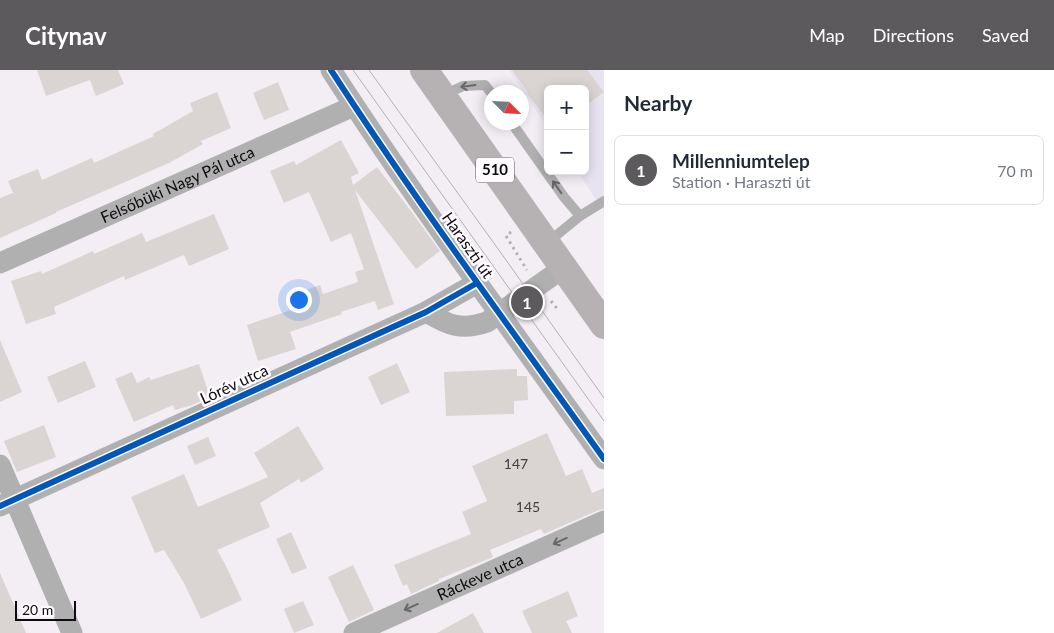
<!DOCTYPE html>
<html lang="en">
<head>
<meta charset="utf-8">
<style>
  body { margin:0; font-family:Lato,sans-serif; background:#f6f6f7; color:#1f2937 }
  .controls { position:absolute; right:15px; top:15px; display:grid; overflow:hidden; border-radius:8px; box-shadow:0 2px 12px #0003 }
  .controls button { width:45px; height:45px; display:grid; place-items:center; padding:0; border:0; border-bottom:1px solid #e0e1e3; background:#fff; color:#1f2937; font:25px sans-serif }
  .compass { position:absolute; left:484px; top:15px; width:45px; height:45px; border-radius:50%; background:#fff; box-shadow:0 2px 12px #0003; rotate:114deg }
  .scale { position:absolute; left:15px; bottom:12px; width:61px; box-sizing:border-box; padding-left:5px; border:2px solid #0d0b0e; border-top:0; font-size:14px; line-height:18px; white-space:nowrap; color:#0d0b0e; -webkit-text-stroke:4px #fefbff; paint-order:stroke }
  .you { position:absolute; left:298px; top:229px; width:18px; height:18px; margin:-12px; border:4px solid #fff; border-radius:50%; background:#1a73e8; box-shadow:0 0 0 8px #1a73e833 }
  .badge { display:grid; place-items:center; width:32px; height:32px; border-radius:50%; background:#5d5a5e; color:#fff; font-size:16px; font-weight:700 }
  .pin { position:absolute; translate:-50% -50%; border:2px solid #fff; box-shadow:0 1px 5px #0006 }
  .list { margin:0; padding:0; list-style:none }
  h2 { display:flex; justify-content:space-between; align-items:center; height:65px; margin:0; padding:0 20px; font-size:21px }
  h2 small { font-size:16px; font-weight:400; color:#747a83 }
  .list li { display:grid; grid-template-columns:32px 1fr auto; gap:15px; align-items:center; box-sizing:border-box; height:70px; margin:0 10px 10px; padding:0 10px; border:1px solid #e0e1e3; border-radius:8px }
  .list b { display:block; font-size:19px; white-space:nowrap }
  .list p { margin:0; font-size:16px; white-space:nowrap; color:#747a83 }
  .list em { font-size:16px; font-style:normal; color:#747a83 }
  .map { position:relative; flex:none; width:604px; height:563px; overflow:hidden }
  header { display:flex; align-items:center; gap:30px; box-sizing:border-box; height:70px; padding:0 25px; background:#5d5a5e; color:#fff }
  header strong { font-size:24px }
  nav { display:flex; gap:28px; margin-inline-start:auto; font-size:18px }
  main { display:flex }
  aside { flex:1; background:#fff }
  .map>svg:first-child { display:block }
  .industrial { fill:#e8e3f0 }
  .building { fill:#dad5d3 }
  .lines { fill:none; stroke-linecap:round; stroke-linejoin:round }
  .path { stroke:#b2b1b3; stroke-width:3; stroke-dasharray:2.5 4; stroke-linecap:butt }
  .lane { stroke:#b1b0b1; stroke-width:10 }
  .street { stroke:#b1b0b1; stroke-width:21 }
  .primary { stroke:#b6b2b4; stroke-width:28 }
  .tram { stroke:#b3b2b4; stroke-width:1 }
  .cycleway-casing { stroke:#fefbff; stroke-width:9 }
  .cycleway { stroke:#0057b8; stroke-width:6 }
  .oneway { stroke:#676668 }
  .labels { text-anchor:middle; stroke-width:5; stroke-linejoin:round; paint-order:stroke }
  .number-label { font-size:14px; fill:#403e3f }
  .shield { fill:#fefbff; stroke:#555356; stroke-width:1 }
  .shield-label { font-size:15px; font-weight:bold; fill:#0d0b0e }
  .street-label { font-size:16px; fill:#0d0b0e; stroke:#fefbff }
</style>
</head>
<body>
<header>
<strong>Citynav</strong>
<nav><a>Map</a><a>Directions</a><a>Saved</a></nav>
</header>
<main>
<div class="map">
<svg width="604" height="563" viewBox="0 0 604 563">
  <rect width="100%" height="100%" fill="#f2eef4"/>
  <path class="industrial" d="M509,0H604V141L577,101H585V19H548V58Z"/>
  <g class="building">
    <path d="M37,0H118L124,14L96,26L90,10L46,26Z"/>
    <path d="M512,0H587L604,22L585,36V19H548V51L527,23L528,22Z"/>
    <path d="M278,12L289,40L264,50L253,23Z"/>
    <path d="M217,22L231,58L201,71L203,74L169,93L56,142V143L0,168V128L13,123L8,111L38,99L42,110L92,88L94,93L154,66L153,64L193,41L190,33Z"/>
    <path d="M341,70L359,103L351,107L353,115L377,97L411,141L440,181L416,199L355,120L394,234L378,240L375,231L341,242L342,244L290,262L296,279L258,291L247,255L294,239L289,226L320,215L323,224L358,212L355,202L364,199L351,163L331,172L309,122L284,133L270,101L294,91L296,95Z"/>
    <path d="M214,144L229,179L189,196L184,185L125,210L124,206L54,237L56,244L26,254L11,211L41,201L42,204L93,181L94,184L142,163L146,172Z"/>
    <path d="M0,270L22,322L0,332Z"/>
    <path d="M85,291L96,317L58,333L47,307Z"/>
    <path d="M397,293L410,322L381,335L368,307Z"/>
    <path d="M199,294L210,327L192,335L175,340L173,335L134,352L115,309L132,302L137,313L149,307L151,310Z"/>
    <path d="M517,299V306H527L528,330L514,331V344L446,346L444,302Z"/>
    <path d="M44,355L56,387L17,402L4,371Z"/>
    <path d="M298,356L324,399L301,413L299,409L260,433L270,457L217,480L225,494L242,530L201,549L184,513L164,480L155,483L131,427L184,404L198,437L268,407L254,383Z"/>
    <path d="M547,363L566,406L582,399L592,423L604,418V439L599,440L544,464L541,459L490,480L493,487L439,509V511L411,524L407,514L403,516L394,495L471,464L462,442L487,431L472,396Z"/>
    <path d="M208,367L216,386L195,395L187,376Z"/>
    <path d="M291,462L307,498L292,504L276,469Z"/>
    <path d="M353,495L374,540L349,552L328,507Z"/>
    <path d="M0,503L26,563H0Z"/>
    <path d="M568,521L578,546L566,551L572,563H532L522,541Z"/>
    <path d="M303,531L314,555L294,563L284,539Z"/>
    <path d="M473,543L484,563H437Z"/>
  </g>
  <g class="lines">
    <g class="path">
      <path d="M511,162L506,166L527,200"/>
      <path d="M551,231L559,241"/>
    </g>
    <g class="lane">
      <path d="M444,25L463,16L485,15L492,24"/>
      <path d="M511,52L564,127L580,146"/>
      <path d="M547,173L580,146L604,131"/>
    </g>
    <g class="street">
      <path d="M331,0C417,133 512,260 604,389"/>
      <path id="s1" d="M0,193L354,36"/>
      <path d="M426,242C448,255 461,261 487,252L563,198"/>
      <path d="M0,395L72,563"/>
      <path d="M0,436L426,242L477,213"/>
      <path id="s2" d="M354,563L604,451"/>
    </g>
    <path class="primary" d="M424,0L604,255"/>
    <g class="tram">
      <path d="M353,0L604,351"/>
      <path d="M369,0L501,183L604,328"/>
    </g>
    <g class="cycleway-casing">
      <g id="cycleway">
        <path d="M331,0C417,133 512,260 604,389"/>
        <path d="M0,436L426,242L477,213"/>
      </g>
    </g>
    <use href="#cycleway" class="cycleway"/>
  </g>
  <defs><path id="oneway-shaft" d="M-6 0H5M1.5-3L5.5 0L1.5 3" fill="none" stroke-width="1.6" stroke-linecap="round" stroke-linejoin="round" transform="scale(1.25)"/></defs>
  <g class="oneway">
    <use href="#oneway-shaft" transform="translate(468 16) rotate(172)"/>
    <use href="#oneway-shaft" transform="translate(557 117) rotate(-125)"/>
    <use href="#oneway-shaft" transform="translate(560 471) rotate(156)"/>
    <use href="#oneway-shaft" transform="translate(411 537) rotate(156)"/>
  </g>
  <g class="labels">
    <g class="number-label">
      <text x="516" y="399">147</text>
      <text x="528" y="442">145</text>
    </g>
    <rect class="shield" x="476" y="87.5" width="38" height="25" rx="4"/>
    <g class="shield-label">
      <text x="495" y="105">510</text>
    </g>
    <g class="street-label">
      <text dy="6" stroke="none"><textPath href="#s1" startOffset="194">Felsőbüki Nagy Pál utca</textPath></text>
      <text transform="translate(468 175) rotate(55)" y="6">Haraszti út</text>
      <text transform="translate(234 314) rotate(-25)" y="6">Lórév utca</text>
      <text dy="6" stroke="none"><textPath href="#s2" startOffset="138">Ráckeve utca</textPath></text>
    </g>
  </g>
</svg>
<div class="controls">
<button>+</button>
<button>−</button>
</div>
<svg class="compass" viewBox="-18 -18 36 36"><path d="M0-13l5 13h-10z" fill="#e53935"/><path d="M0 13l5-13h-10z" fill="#747a83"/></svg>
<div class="scale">20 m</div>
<div class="you"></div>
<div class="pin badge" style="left:527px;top:232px">1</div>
</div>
<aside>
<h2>Nearby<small></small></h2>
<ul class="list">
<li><span class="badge">1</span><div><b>Millenniumtelep</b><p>Station · Haraszti út</p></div><em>70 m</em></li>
</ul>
</aside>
</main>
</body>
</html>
